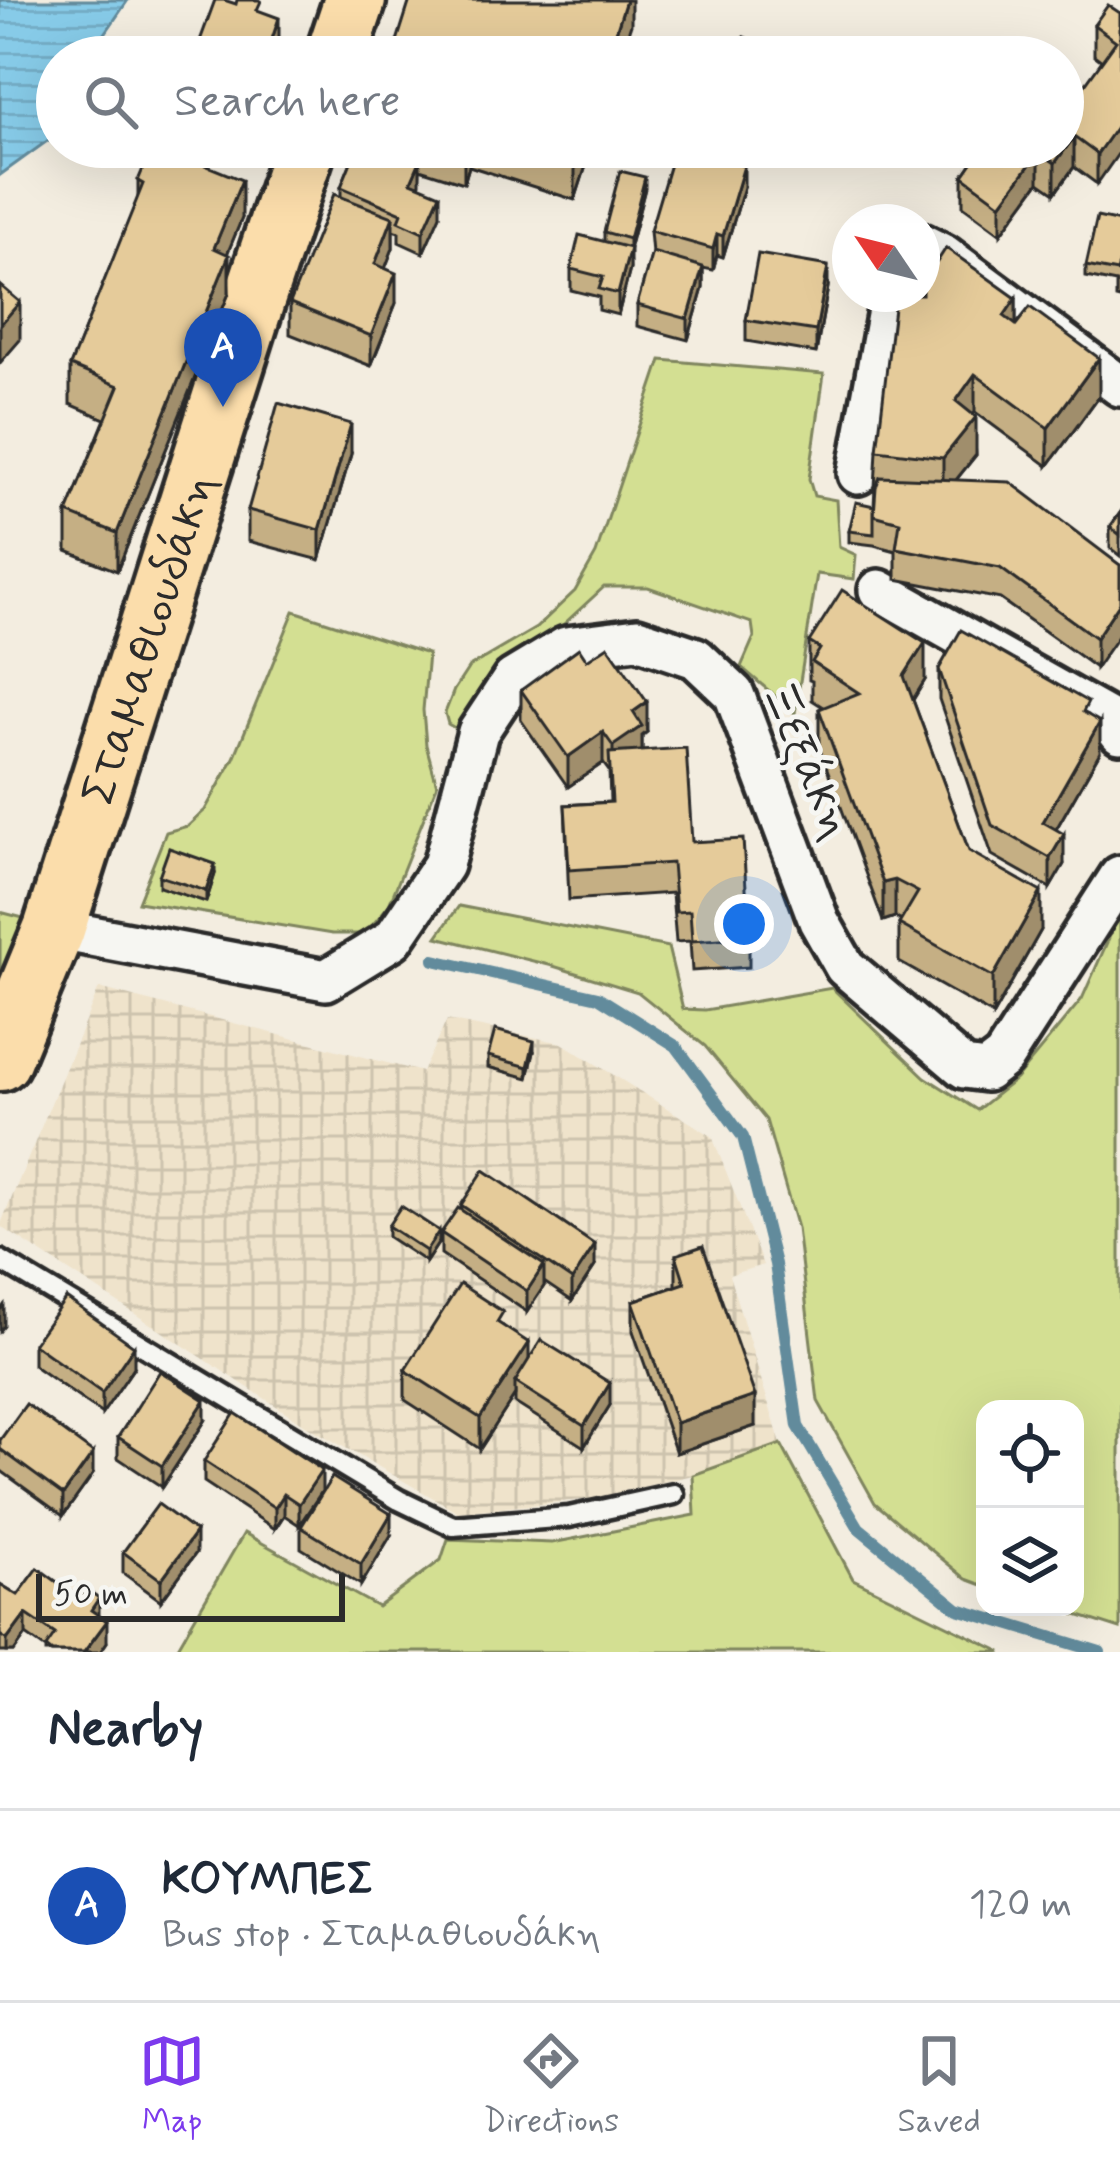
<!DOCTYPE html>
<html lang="en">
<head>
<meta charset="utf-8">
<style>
  body { margin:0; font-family:Mynerve,sans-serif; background:#f6f6f7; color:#1f2937 }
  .controls { position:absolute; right:36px; bottom:36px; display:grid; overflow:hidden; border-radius:24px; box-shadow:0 12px 48px #0002 }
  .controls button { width:108px; height:108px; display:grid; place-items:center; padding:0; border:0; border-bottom:3px solid #e0e1e3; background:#fff; color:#1f2937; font:60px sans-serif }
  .compass { position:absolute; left:832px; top:204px; width:108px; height:108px; border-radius:50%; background:#fff; box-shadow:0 12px 48px #0002; rotate:305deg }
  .scale { position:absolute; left:36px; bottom:30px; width:309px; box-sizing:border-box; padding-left:12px; border:6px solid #2b2b2b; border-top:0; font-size:33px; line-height:42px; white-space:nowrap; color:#2b2b2b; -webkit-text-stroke:9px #f6f6f2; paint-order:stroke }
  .you { position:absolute; left:744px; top:924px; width:42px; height:42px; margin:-30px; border:9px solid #fff; border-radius:50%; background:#1a73e8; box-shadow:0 0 0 18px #1a73e833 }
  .badge { display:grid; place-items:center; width:78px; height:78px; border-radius:50%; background:#7c3aed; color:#fff; font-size:39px; font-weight:700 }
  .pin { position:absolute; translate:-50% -99px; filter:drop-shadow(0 3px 6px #0008) }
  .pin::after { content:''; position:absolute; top:63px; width:42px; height:36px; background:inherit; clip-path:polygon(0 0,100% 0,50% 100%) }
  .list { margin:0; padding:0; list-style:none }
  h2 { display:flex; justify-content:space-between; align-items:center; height:156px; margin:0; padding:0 48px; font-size:51px }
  h2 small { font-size:39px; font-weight:400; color:#747a83 }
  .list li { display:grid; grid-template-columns:78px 1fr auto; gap:36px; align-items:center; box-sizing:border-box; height:192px; padding:0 48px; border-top:3px solid #e0e1e3 }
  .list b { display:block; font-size:45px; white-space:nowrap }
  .list p { margin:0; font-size:39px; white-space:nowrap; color:#747a83 }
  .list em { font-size:39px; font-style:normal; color:#747a83 }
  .icon { flex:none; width:66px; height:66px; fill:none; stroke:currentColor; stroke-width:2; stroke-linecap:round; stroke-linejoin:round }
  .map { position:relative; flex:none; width:1120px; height:1652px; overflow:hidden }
  .search { position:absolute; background:#fff; box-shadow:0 12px 48px #0002; left:36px; right:36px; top:36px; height:132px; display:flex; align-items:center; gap:30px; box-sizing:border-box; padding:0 42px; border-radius:66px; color:#747a83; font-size:45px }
  .sheet { height:348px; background:#fff }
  nav { display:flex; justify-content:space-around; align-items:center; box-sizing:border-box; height:168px; border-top:3px solid #e0e1e3; background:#fff; font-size:33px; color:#747a83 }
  nav a { display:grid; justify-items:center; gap:6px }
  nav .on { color:#7c3aed }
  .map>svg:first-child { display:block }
  .industrial { fill:url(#industrial-grid) }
  .grass { fill:#d3df92; stroke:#7f855e; stroke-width:3 }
  .water { fill:url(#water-rules); stroke:#628b9c; stroke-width:3 }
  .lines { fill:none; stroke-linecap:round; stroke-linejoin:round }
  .stream { stroke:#628b9c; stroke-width:12 }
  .lane-casing { stroke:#2b2b2b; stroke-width:27 }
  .street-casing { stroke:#2b2b2b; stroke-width:48 }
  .primary-casing { stroke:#2b2b2b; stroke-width:69 }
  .lane { stroke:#f6f6f2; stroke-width:18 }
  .street { stroke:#f6f6f2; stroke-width:39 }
  .primary { stroke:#fbddab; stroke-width:60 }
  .wall { fill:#c5af84; stroke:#2b2b2b; stroke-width:3 }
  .shaded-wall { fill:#a08e6c; stroke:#2b2b2b; stroke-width:3 }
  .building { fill:#e5cb9a; stroke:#2b2b2b; stroke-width:3 }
  .labels { text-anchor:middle; stroke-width:10; stroke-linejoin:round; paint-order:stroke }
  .street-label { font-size:48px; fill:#2b2b2b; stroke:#f6f6f2 }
</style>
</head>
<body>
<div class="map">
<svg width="1120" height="1652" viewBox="0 0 1120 1652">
  <defs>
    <pattern id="industrial-grid" width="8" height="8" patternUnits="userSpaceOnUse" patternTransform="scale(3)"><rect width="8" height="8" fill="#efe3cb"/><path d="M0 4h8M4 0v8" fill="none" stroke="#cdc3ae"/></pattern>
    <pattern id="water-rules" width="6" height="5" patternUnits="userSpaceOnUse" patternTransform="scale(3)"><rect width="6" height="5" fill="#87cbe8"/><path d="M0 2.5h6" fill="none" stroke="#75aec7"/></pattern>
  </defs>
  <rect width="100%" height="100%" fill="#f3ede0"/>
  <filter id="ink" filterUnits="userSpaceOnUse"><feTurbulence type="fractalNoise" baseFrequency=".00833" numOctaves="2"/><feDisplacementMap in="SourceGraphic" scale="24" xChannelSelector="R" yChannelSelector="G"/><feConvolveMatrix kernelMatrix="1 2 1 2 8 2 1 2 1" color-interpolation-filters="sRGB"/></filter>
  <g filter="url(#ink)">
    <path class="industrial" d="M99,988L422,1072L447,1020L562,1043L712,1136L763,1265L729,1275L781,1444L693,1475L592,1499L458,1512L307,1426L0,1226Z"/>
    <g class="grass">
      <path d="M661,360L824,374L809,479L814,496L836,500L839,547L856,555L854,579L817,574L795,713L741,667L754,637L752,623L648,587H604L552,635L511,665L455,728L448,724L445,713L454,690L469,667L536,628L575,591L596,554Z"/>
      <path d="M294,611L428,654L423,710L426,745L437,785L389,905L365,934H332L138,902L166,832L188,826L205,810L234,758Z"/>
      <path d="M459,906L668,947L683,1009L705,1010L832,988L925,1077L977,1110L1016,1079L1082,999L1120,913V1629L1052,1607H1075V1409H985V1586L966,1579L875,1503L818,1401L797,1228L766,1120L705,1046L638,992L553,966L437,937Z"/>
      <path d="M0,912L31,920L0,994Z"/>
      <path d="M781,1444L853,1579L1002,1652H175L244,1533L378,1607L441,1560L448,1539L552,1543L695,1515L693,1475Z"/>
    </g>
    <path class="water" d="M0,0H128L100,41L99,57H57V134L0,175Z"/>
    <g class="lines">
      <path class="stream" d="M434,960L598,997L676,1046L743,1137L775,1264L798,1426L859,1528L958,1609L1100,1652"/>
      <g class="lane-casing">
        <path id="lane" d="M0,1260L399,1500L453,1526L569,1517L674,1494"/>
      </g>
      <g class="street-casing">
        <g id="street">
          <path d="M922,244L944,255L1120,386"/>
          <path d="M858,474L891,294"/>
          <path d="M879,590L1110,720L1120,733"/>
          <path d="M54,929L326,980L393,939L443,865L478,732L513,679L566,647L637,638L696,658L734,694L819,921L845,967L964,1068L986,1071L1003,1058L1120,876"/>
        </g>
      </g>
      <g class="primary-casing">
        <g id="primary">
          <path d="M336,57L355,0"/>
          <path id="s1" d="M0,1060L54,929L254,300L305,147"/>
        </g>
      </g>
      <use href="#lane" class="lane"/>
      <use href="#street" class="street"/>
      <use href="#primary" class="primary"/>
    </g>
    <g class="wall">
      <path d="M1120,13L1097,184L1074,167L1055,193L1039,182L1001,234L963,206V176L983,147H1063L1102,61L1094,55V25Z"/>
      <path d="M216,147H247L244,157Z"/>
      <path d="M357,147H592L575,200L469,166L464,183L420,169L419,185L440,215L423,253L399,242V232L393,230V248L385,268L396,303L371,366L290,334V303L341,196V187Z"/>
      <path d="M726,147L724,160L744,187L723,257L717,255L713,270L703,268V288L688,340L637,326V305L652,253L650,231Z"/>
      <path d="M752,147H810L802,167Z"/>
      <path d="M138,181L242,218L227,254L229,293L117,571L67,551V513L105,419L70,404V366L138,198Z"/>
      <path d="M645,188L629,248L630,269L618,315L599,310V297L571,290V269L604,242V232Z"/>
      <path d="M1120,222V299L1116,298V283L1086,277V266Z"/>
      <path d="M937,262L1016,298V325L1099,396L1048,466L975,412L973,415L976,455L956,480L1120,565L1096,668L1000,599L896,579V551L874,545L849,542V531L874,506L877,450Z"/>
      <path d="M828,287L816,353L746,341V320Z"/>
      <path d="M351,454L320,560L248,541V510Z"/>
      <path d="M1120,513V556L1110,548V527Z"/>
      <path d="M809,642L925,680L913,700L969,851L1041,930L993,1015L899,962V924L901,921L895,917L883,921L819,747V709L823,707L812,700V681L809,680Z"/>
      <path d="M587,660L647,732L642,736V751L692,842L749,937V967L692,971L690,941L676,942L672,893L569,900L565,805L610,802L609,771L603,763L568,787L521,720V690Z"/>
      <path d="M939,669L1088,715L1100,752L1056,829L1064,864L1050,888L992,855L939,699Z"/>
      <path d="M215,874L206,902L159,887V876Z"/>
      <path d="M534,1052L528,1078L488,1067V1056Z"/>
      <path d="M461,1205L595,1266L572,1301L544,1282V1286L527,1312L441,1254V1233L461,1209Z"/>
      <path d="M388,1226L439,1242L426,1262L388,1237Z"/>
      <path d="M676,1255L755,1426L676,1453L633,1331V1301L676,1286Z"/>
      <path d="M503,1326L529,1359L610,1405L584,1447L515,1403V1395L480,1449L405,1400V1370Z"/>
      <path d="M33,1344L134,1367L102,1414L33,1365Z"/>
      <path d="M205,1421L162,1487L118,1458V1437Z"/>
      <path d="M0,1440L93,1474L63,1516L0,1470Z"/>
      <path d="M204,1461L322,1491L299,1525L284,1515L275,1529L204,1482Z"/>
      <path d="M301,1527L391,1535L361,1585L301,1548Z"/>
      <path d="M123,1552L196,1553L161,1601L123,1573Z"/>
      <path d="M0,1584L18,1595L99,1616L107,1642L100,1652H46V1649L26,1635L14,1652H0Z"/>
    </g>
    <g class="shaded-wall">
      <path d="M626,0H631V24L620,57H608Z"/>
      <path d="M279,18V57H266Z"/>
      <path d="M1120,121V151L1097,184V154Z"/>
      <path d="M1074,137V167L1055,193V163Z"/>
      <path d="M469,147V166L464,183V162Z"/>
      <path d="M580,147H592L575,200V162Z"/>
      <path d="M721,147H726V152L718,179V158Z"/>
      <path d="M802,147H810L802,167Z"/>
      <path d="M1039,152V182L1001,234V204Z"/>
      <path d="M420,161V183L411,203V182Z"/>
      <path d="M744,166V187L723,257V236Z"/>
      <path d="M645,177V188L629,250V239Z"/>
      <path d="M242,180V218L214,286V248Z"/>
      <path d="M440,194V215L423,253V232Z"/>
      <path d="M393,217V248L375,295V264Z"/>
      <path d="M717,234V255L713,270V249Z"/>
      <path d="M630,248V269L618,315V294Z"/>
      <path d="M229,255V293L117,571V533Z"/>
      <path d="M828,266V287L816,353V331Z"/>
      <path d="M703,267V288L688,340V319Z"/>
      <path d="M396,273V303L371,366V336Z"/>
      <path d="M1016,298V336L1004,316Z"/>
      <path d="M20,302V340L0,363V325Z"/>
      <path d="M1099,358V396L1048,466V428Z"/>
      <path d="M975,374V412L956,439V401Z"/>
      <path d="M976,417V455L943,496V458Z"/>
      <path d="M351,424V454L320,560V530Z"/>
      <path d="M1120,602V633L1096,668V638Z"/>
      <path d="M925,643V680L904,714V676Z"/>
      <path d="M647,702V732L642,736V756L613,776V746L633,712Z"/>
      <path d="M1100,722V752L1043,852V822Z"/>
      <path d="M603,732V763L568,787V757Z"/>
      <path d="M1064,834V864L1050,888V858Z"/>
      <path d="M215,864V874L206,902V891Z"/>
      <path d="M895,880V917L883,921V883Z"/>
      <path d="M1041,892V930L993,1015V977Z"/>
      <path d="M534,1041V1052L528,1078V1067Z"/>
      <path d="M439,1231V1242L426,1262V1251Z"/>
      <path d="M595,1245V1266L572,1301V1280Z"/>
      <path d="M544,1265V1286L527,1312V1291Z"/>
      <path d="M4,1305V1326L0,1331V1310Z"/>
      <path d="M529,1343V1373L515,1382V1395L480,1449V1418Z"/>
      <path d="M134,1346V1367L102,1414V1393Z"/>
      <path d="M610,1383V1405L584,1447V1426Z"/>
      <path d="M755,1396V1426L676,1453V1423Z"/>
      <path d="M205,1400V1421L162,1487V1466Z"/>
      <path d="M93,1453V1474L63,1516V1495Z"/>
      <path d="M322,1470V1491L299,1525V1504Z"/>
      <path d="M284,1494V1515L275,1529V1508Z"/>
      <path d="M391,1514V1535L361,1585V1564Z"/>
      <path d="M196,1532V1553L161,1601V1580Z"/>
      <path d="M99,1598V1619L91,1610Z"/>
      <path d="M26,1614V1635L14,1652H7V1640Z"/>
      <path d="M107,1621V1642L100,1652H84Z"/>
    </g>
    <g class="building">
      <path d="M215,0H224L236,4L237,0H259L261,1L257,10L279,18L266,57H194Z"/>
      <path d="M410,0H626L608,57H392Z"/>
      <path d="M1108,5L1120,13V121L1097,154L1074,137L1055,163L1039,152L1001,204L963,176L983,147H1063V115L1116,41L1094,25Z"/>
      <path d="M744,37L792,57H736Z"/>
      <path d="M152,147H161L242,180L214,248L229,255L117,533L67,513L119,386L70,366L143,184L138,181Z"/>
      <path d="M357,147H385L420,161L411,182L440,194L423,232L399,221L402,213L341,187Z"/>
      <path d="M417,147H468L464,162Z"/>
      <path d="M527,147H580L575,162Z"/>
      <path d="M675,147H721L718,158L744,166L723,236L717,234L713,249L650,231Z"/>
      <path d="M620,171L645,177L629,239L604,232Z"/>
      <path d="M334,194L393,217L375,264L396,273L371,336L290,303Z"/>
      <path d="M1097,217L1120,222V259L1117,272L1086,266Z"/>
      <path d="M579,235L630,248L618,294L599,289L603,277L571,269Z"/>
      <path d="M946,248L1016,298L1004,316L1016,325L1030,307L1099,358L1048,428L975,374L956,401L976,417L943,458L877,450L895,299L899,294H922V261L926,255L937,262Z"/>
      <path d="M652,252L703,267L688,319L637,305Z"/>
      <path d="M758,254L828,266L816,331L746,320Z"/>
      <path d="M0,285L20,302L0,325Z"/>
      <path d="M278,403L351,424L320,530L248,510Z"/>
      <path d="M880,477L1010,482L1120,565V602L1096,638L1000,568L896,548L900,522L874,515L876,487Z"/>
      <path d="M856,502L874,506V534L849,531Z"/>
      <path d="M1120,513V535L1110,527Z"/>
      <path d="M842,590L925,643L904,676L969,851L1041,892L993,977L899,924L918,892L895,880L883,883L819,709L859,693L812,662L820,649L809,642Z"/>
      <path d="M961,630L1088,702L1083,712L1100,722L1043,822L1064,834L1050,858L992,825L939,669Z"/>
      <path d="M608,646L647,702L633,712L642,726L613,746L603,732L568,757L521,690L579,648L587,660Z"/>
      <path d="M686,748L692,842L743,839L749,937L692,941L690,911L676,912L672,863L569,870L565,805L612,802L609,753Z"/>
      <path d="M169,848L215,864L206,891L159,876Z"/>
      <path d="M495,1030L534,1041L528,1067L488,1056Z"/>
      <path d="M484,1170L595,1245L572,1280L461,1205Z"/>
      <path d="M401,1206L439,1231L426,1251L388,1226Z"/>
      <path d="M458,1208L544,1265L527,1291L441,1233Z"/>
      <path d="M703,1246L755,1396L676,1423L633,1301L685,1283L676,1255Z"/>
      <path d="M460,1284L503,1312L497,1322L529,1343L480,1418L405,1370Z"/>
      <path d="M66,1298L134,1346L102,1393L33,1344Z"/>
      <path d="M541,1340L610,1383L584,1426L515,1382Z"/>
      <path d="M160,1371L205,1400L162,1466L118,1437Z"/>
      <path d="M26,1404L93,1453L63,1495L0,1449V1440Z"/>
      <path d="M235,1413L322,1470L299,1504L284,1494L275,1508L204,1461Z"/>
      <path d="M332,1477L391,1514L361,1564L301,1527Z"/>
      <path d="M158,1504L196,1532L161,1580L123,1552Z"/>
      <path d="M38,1568L79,1598L86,1589L99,1598L91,1610L107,1621L84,1652H52L46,1647L55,1634L26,1614L7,1640L0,1635V1584L18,1595Z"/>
    </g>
  </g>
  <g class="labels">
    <g class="street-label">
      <text dy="17" stroke="none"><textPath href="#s1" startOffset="447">Σταμαθιουδάκη</textPath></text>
      <text transform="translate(809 759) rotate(67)" y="17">Ξεξάκη</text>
    </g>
  </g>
</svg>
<div class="controls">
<button><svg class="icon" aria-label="locate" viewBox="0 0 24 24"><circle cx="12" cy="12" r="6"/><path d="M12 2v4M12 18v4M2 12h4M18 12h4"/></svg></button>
<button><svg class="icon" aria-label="layers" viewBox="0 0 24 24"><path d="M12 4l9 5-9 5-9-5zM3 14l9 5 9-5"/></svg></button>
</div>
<svg class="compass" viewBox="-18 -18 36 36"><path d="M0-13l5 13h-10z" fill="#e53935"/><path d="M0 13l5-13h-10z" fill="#747a83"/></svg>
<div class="scale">50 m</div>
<div class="you"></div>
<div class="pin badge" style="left:223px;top:407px;background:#1a4fb4">A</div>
<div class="search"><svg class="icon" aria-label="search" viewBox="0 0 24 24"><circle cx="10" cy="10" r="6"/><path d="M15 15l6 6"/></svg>Search here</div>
</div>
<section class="sheet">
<h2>Nearby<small></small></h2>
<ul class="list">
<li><span class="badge" style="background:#1a4fb4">A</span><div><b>ΚΟΥΜΠΕΣ</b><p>Bus stop · Σταμαθιουδάκη</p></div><em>120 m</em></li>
</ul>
</section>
<nav>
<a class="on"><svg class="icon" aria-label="map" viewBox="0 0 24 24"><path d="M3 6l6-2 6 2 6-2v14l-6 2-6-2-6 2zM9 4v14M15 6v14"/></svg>Map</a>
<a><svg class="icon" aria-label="directions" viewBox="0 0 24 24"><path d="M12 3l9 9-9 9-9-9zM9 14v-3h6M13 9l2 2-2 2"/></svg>Directions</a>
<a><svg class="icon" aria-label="saved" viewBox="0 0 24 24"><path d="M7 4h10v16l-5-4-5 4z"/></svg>Saved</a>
</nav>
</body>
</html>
